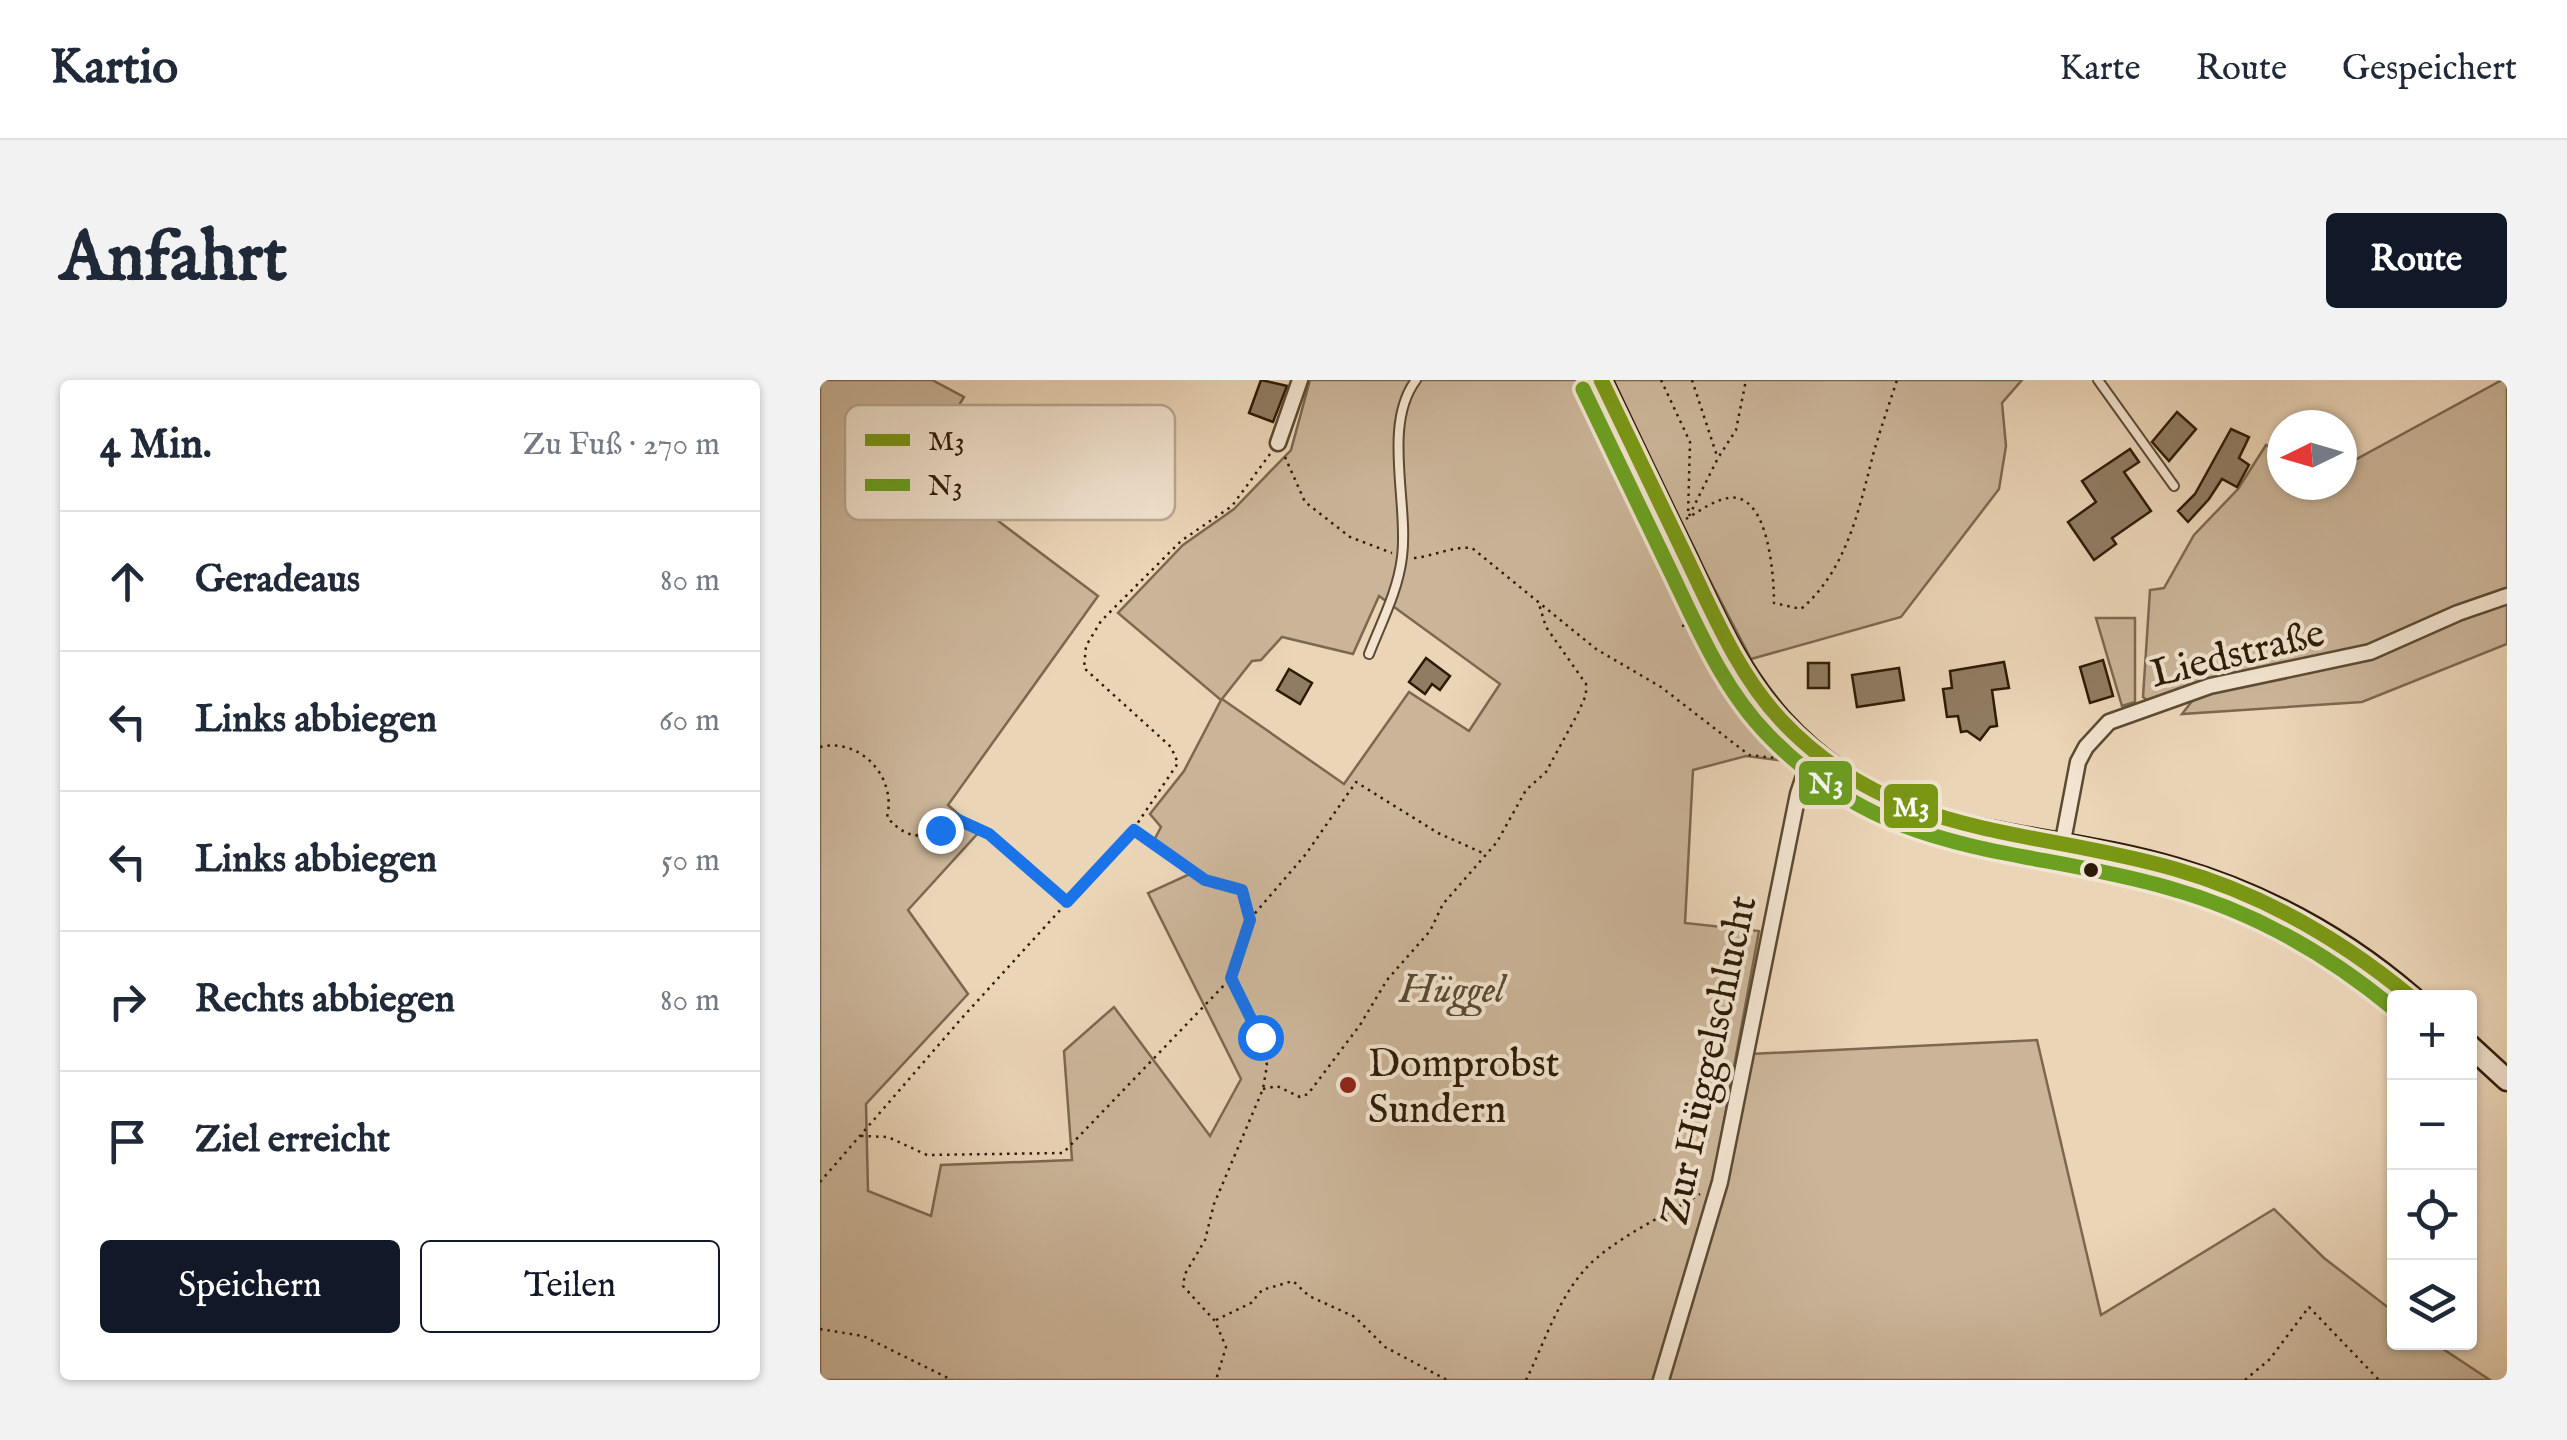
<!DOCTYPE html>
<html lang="de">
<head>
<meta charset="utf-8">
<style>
  body { margin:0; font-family:"IM FELL English",serif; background:#f2f2f3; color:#1f2937 }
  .controls { position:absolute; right:30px; bottom:30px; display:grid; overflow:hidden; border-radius:10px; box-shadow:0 2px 8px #0004 }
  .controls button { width:90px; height:90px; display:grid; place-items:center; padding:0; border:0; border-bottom:2px solid #e0e1e3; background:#fff; color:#1f2937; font:50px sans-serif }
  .compass { position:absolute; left:1447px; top:30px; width:90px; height:90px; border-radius:50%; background:#fff; box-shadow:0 2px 8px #0004; rotate:265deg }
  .stop { position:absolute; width:30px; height:30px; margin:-22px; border:8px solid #1a73e8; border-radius:50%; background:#fff }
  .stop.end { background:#1a73e8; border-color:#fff; box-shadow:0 2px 10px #0008 }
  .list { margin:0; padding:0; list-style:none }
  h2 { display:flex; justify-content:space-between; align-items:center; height:130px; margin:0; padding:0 40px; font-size:42px }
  h2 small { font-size:32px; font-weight:400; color:#747a83 }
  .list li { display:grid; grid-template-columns:65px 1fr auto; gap:30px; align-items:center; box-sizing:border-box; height:140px; padding:0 40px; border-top:2px solid #e0e1e3 }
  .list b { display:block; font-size:38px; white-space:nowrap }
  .list em { font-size:32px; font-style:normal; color:#747a83 }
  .actions { display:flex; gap:20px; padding:30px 40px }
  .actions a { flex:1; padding:22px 0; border:2px solid #111827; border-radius:10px; text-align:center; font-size:35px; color:#111827 }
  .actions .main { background:#111827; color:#fff }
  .icon { flex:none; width:55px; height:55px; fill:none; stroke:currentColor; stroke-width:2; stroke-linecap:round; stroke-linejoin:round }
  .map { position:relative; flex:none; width:1687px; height:1000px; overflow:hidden; border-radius:10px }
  header { display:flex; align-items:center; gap:60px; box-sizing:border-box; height:140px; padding:0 50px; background:#fff; border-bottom:2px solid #e0e1e3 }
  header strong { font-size:48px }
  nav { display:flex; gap:55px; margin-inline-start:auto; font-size:35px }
  .intro { display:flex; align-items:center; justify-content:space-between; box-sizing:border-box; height:240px; padding:0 60px }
  h1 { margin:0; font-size:70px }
  .button { padding:25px 45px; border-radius:10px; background:#111827; color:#fff; font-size:35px; font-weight:700 }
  main { display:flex; gap:60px; padding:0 60px }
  aside { flex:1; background:#fff; border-radius:10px; box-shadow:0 2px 8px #0004 }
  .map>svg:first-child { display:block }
  .green { fill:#cbb599; stroke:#7c6850; stroke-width:2.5; fill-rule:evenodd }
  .building { fill:#907c62; stroke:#2d1b06; stroke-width:2.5 }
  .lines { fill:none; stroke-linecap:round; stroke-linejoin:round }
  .lane-casing { stroke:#5c4a32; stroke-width:12 }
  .street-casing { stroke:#5c4a32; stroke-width:19 }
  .secondary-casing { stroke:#2d1b06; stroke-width:25 }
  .path { stroke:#2d1b06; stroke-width:2.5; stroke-dasharray:2.5 5; stroke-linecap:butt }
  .lane { stroke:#f2e4d0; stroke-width:8 }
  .street { stroke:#f2e4d0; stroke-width:14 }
  .secondary { stroke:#f2e4d0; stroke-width:20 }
  .bus-1-casing { stroke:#f2e4d0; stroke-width:22 }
  .bus-2-casing { stroke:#f2e4d0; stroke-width:22 }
  .bus-1 { stroke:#7a9814; stroke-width:15 }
  .bus-2 { stroke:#6ba020; stroke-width:15 }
  .route { stroke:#1a73e8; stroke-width:12 }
  .bus-dot { fill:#2d1b06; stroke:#f2e4d0; stroke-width:4 }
  .poi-dot { fill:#8f2418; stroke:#f2e4d0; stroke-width:4 }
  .labels { text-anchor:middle; stroke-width:8; stroke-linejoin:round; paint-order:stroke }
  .street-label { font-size:40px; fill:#2d1b06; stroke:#f2e4d0 }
  .park-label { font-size:40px; font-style:italic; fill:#5c4932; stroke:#f2e4d0 }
  .poi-label { font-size:40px; fill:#2d1b06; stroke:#f2e4d0; text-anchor:start }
  .key { fill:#f2e4d0; stroke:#b7a893; stroke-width:2.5 }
  .key-label { font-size:28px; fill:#2d1b06 }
  .line-badge { stroke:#f2e4d0; stroke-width:4 }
  .badge-label { font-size:28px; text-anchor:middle; font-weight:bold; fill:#fff }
</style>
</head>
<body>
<header>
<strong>Kartio</strong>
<nav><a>Karte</a><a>Route</a><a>Gespeichert</a></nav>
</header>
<div class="intro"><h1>Anfahrt</h1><a class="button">Route</a></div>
<main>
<aside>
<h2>4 Min.<small>Zu Fuß · 270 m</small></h2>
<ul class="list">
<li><svg class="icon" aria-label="ahead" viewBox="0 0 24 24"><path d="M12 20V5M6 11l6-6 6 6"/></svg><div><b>Geradeaus</b></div><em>80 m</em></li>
<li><svg class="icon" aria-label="left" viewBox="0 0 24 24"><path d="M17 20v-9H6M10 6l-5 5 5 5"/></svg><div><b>Links abbiegen</b></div><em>60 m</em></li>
<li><svg class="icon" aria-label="left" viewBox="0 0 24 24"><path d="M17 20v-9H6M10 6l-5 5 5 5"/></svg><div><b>Links abbiegen</b></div><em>50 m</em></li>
<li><svg class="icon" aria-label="right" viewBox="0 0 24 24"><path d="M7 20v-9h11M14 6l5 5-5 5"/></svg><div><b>Rechts abbiegen</b></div><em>80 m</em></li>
<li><svg class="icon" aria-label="arrive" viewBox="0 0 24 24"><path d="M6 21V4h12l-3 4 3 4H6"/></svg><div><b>Ziel erreicht</b></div></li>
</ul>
<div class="actions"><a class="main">Speichern</a><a>Teilen</a></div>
</aside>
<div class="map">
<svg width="1687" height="1000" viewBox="0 0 1687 1000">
  <rect width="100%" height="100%" fill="#ebd5b7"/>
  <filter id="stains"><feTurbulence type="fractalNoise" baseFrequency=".002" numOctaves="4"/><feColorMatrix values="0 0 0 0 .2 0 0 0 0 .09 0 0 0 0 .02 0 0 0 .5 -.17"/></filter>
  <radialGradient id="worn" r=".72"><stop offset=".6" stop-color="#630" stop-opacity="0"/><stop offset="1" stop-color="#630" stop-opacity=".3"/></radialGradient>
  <g class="green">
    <path d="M0,0H112L144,17L128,43L208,68L169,134L278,216L128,425L159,452L88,530L148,614L46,724L48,811L111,836L121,785L252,780L244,671L294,627L390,756L421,699L328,513L370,494L331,466L341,447L330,434L364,391L401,320L298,233L363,165L414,129L471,70L490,0H761C821,127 877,280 973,382L926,376L873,390L865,543L939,551L895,790L834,1000H0ZM559,216L680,304L649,351L589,312L524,404L402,319L432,281L441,280L462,257L533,274Z"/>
    <path d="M789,0H1202L1182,23L1186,66L1179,109L1081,237L931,279L838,101Z"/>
    <path d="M1682,0H1687V264L1542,322L1362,334L1386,303L1328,321L1323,317L1330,210L1344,208L1374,155L1418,109L1446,65L1462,74V105H1522V87Z"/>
    <path d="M1276,238H1315V322L1302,326Z"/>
    <path d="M1217,660L1281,935L1454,829L1504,878L1574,932V962L1614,963L1670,1000H849L905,812L930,674Z"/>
  </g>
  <g class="building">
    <path d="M441,0L467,6L453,42L429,33Z"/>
    <path d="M1357,32L1376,49L1349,81L1332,62Z"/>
    <path d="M1411,49L1429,57L1419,78L1429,85L1417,107L1402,99L1389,119L1368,142L1358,131L1375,114Z"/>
    <path d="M1310,69L1319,82L1304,92L1331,131L1292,158L1296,164L1274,180L1248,142L1276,122L1262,101Z"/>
    <path d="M606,278L630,296L620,310L612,304L605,314L589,302Z"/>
    <path d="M1283,280L1293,316L1270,323L1260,287Z"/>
    <path d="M1184,282L1189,308L1172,310L1177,346L1170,347L1160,360L1147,351L1141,352L1138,336L1127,337L1123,309L1132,308L1130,291Z"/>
    <rect x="988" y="283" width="21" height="25"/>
    <path d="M1079,288L1084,320L1037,327L1032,295Z"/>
    <path d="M469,289L492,303L480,324L457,310Z"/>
  </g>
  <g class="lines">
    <g class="lane-casing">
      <g id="lane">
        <path d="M1278,0L1354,106"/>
        <path d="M549,274C561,243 578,211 582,177C589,124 562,45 596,0"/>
      </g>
    </g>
    <g class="street-casing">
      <g id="street">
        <path d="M458,63L480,0"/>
        <path d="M1242,466L1258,382L1266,367L1289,342L1390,306L1550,272L1638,233L1687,216"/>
        <path d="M841,1000L900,802L978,414L984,396L999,376"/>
      </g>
    </g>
    <g class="secondary-casing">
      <g id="secondary">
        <path d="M781,0C809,59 837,118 866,177C893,235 918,292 961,340C1077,468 1208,445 1356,489C1444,515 1524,558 1593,618"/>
        <path d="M1650,666L1687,700"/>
      </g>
    </g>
    <g class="path">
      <path d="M841,0L870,62L868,136"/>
      <path d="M872,0L897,76"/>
      <path d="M465,77L485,122L530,157L572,173"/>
      <path d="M869,136L898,78L916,50L926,0"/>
      <path d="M866,139C878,132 894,120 908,118C949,111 954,197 954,223L981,229C1026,191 1039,130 1053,75C1060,50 1069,25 1077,0"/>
      <path d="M594,178C614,176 633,166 652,168L776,269L841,307L929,375L955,378L966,368"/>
      <path d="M862,246L880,242"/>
      <path d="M0,367C40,357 77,397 67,437C89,463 110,460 134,438C174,449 214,495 246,521"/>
      <path d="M315,451L385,500L422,510L429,540L411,598L440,657L447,685L443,709L394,824L385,860L365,894L363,906L395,941L406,967L396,1000"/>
      <path d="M1229,480L1269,490L1290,492"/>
      <path d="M430,539L486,474L536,402L618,453L665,474"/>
      <path d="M443,709L457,706L480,717L488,714L540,645L567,600L610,551L623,524L677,462L706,410L726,392L757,335L766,315V304L726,247L718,221"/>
      <path d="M41,756L68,757L107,775L243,773L410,599"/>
      <path d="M0,802L141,639L313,450L358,383L351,367L264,288L266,266L281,241L361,161L412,126L450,74"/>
      <path d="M396,940L431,923L442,910L473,901L489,916L535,937L565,967L627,1000"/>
      <path d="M0,949L43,956L132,1000"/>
      <path d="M706,1000C725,962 738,917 769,885C799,856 844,836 880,814"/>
      <path d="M1425,1000L1450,979L1489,927L1559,1000"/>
    </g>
    <use href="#lane" class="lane"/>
    <use href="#street" class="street"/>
    <use href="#secondary" class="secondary"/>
    <g class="bus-1-casing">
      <path id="bus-1" d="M781,0C809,59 838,118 866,177C893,233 918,294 961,340C1074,460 1209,447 1355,489C1443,514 1522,560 1592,618"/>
    </g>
    <g class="bus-2-casing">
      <path id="bus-2" d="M763,9C791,68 820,127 848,186C876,244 902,308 948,355C1070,481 1195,464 1349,508C1432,531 1508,574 1574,629"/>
    </g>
    <use href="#bus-1" class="bus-1"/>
    <use href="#bus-2" class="bus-2"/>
  </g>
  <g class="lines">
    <path class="route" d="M120,450L134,438L169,454L247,522L314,450L385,500L422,510L430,540L411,598L440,657"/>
  </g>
  <circle class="bus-dot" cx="1271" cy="490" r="9"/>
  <circle class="poi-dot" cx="528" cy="705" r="10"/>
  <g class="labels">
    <g class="street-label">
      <text transform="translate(1417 272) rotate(-14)" y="14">Liedstraße</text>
      <text transform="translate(887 680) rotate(-78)" y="14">Zur Hüggelschlucht</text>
    </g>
    <g class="park-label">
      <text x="632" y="622">Hüggel</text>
    </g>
    <g class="poi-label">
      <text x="548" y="696">Domprobst<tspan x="548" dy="46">Sundern</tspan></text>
    </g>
  </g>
  <rect x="25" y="25" width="330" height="115" rx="15" class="key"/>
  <rect x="45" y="54" width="45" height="12" fill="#7a9814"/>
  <rect x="45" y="99" width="45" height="12" fill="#6ba020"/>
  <g class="key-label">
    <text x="108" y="70">M3</text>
    <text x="108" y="115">N3</text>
  </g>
  <g class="line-badge">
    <rect x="977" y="379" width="57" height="48" rx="10" fill="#6ba020"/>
    <rect x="1062" y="402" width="58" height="48" rx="10" fill="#7a9814"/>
  </g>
  <g class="badge-label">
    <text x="1006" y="413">N3</text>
    <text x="1091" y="436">M3</text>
  </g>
  <rect width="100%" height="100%" filter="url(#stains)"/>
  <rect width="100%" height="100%" fill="url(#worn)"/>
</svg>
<div class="controls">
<button>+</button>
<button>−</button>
<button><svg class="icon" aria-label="locate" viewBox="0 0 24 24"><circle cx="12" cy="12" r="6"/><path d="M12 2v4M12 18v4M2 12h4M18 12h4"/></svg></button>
<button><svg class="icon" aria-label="layers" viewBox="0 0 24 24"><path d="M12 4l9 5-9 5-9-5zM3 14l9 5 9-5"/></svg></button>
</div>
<svg class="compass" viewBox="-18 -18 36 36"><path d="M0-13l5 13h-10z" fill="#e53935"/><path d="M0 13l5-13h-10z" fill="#747a83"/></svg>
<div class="stop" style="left:440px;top:657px"></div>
<div class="stop end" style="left:120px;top:450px"></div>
</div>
</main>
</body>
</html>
